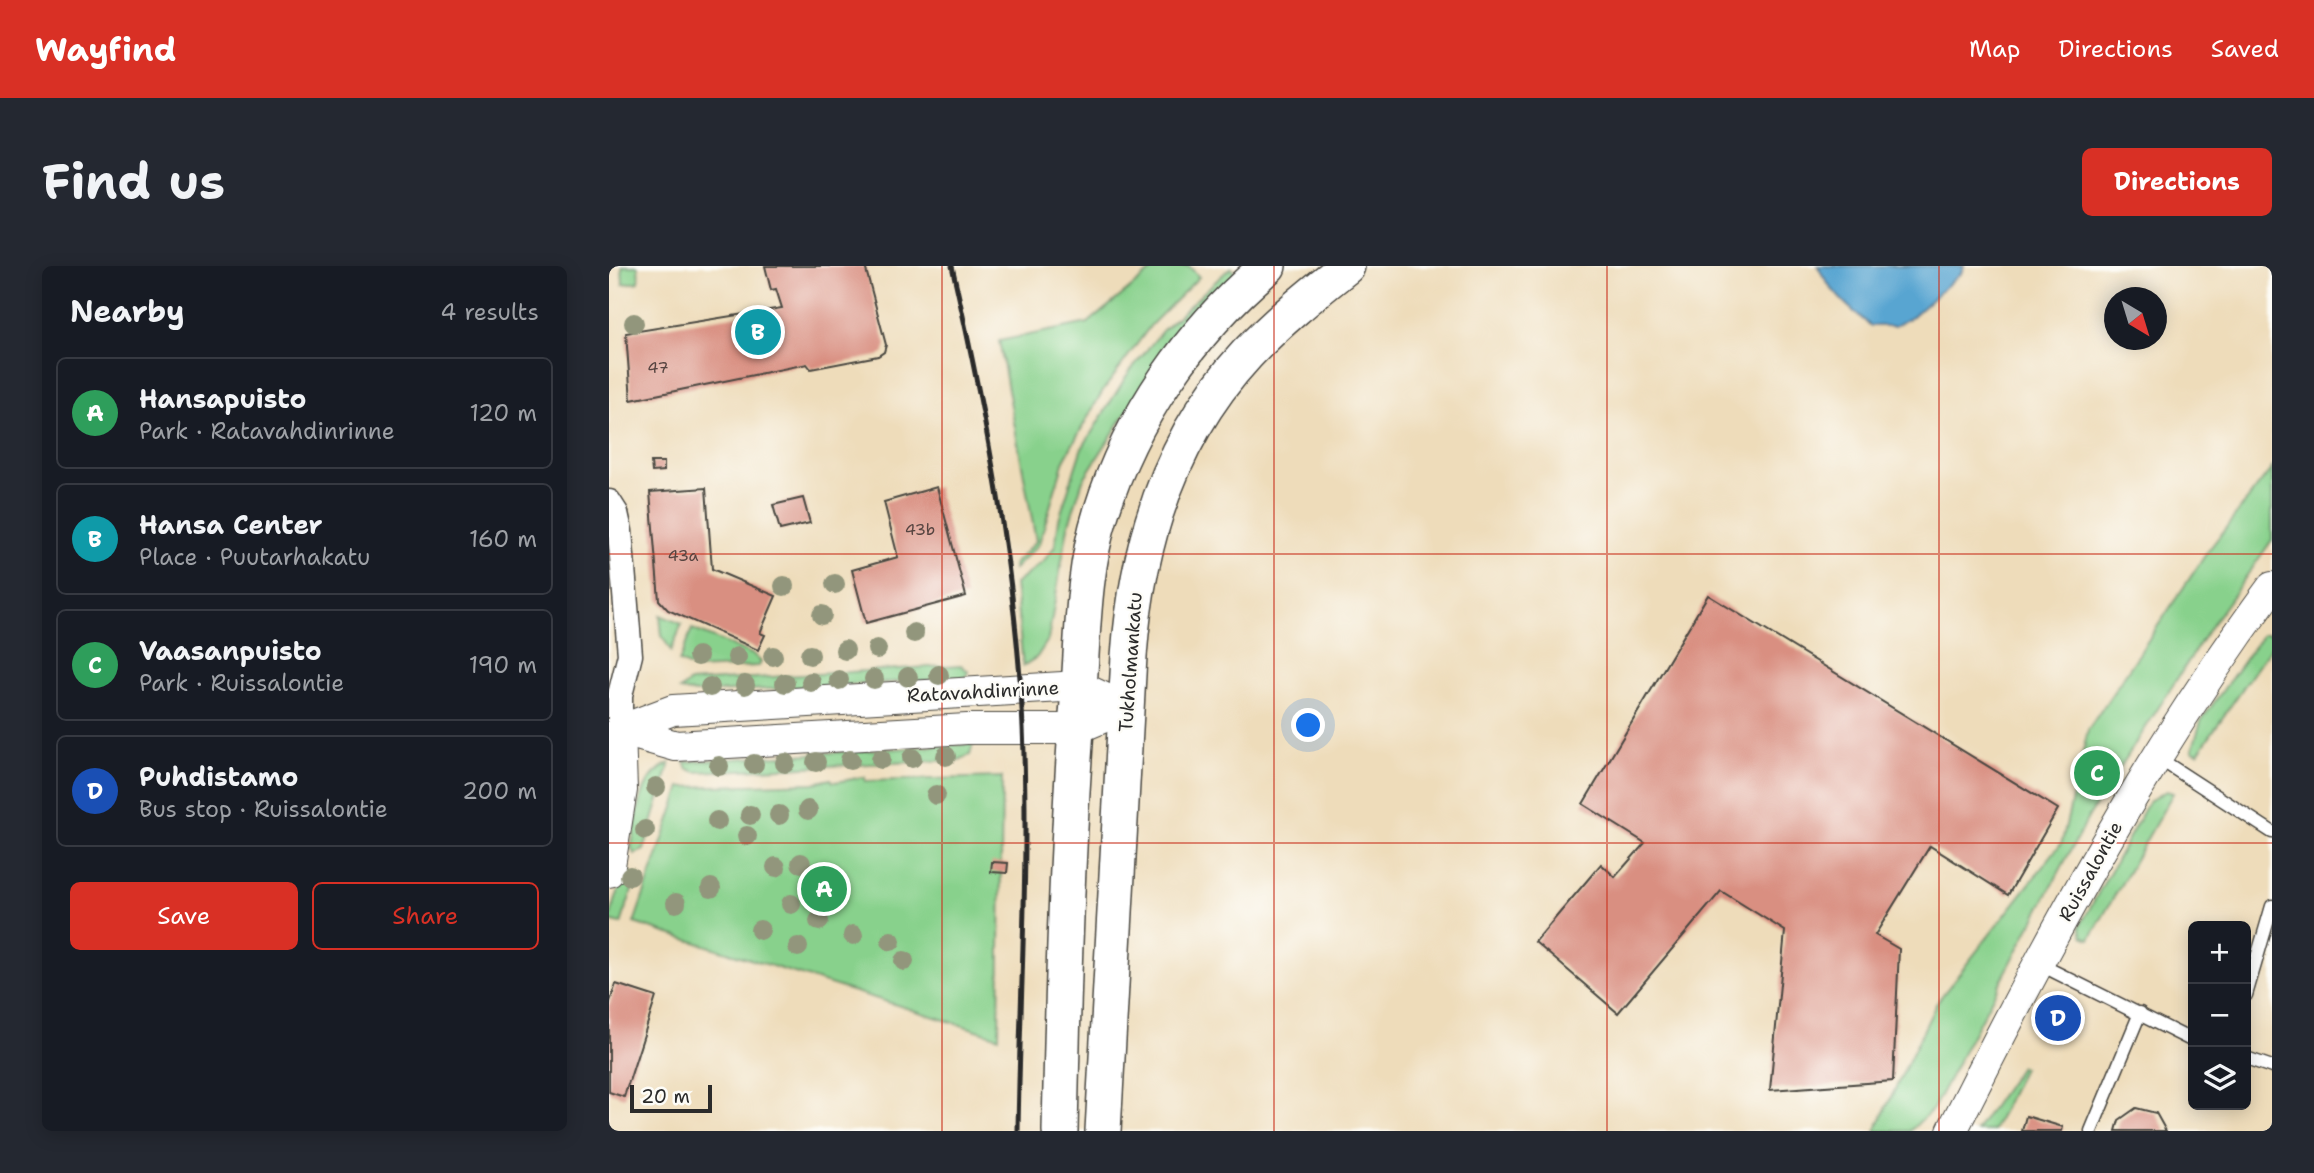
<!DOCTYPE html>
<html lang="en">
<head>
<meta charset="utf-8">
<style>
  body { margin:0; font-family:"Shantell Sans",sans-serif; background:#242831; color:#f1f3f6 }
  .controls { position:absolute; right:21px; bottom:21px; display:grid; overflow:hidden; border-radius:10px; box-shadow:0 4px 18px #0003 }
  .controls button { width:63px; height:63px; display:grid; place-items:center; padding:0; border:0; border-bottom:2px solid #363941; background:#171b24; color:#f1f3f6; font:35px sans-serif }
  .compass { position:absolute; left:1495px; top:21px; width:63px; height:63px; border-radius:50%; background:#171b24; box-shadow:0 4px 18px #0003; rotate:142deg }
  .scale { position:absolute; left:21px; bottom:18px; width:82px; box-sizing:border-box; padding-left:7px; border:4px solid #2b2b2b; border-top:0; font-size:19px; line-height:24px; white-space:nowrap; color:#2b2b2b; -webkit-text-stroke:5px #fdfcf7; paint-order:stroke }
  .you { position:absolute; left:700px; top:460px; width:24px; height:24px; margin:-18px; border:5px solid #fff; border-radius:50%; background:#1a73e8; box-shadow:0 0 0 10px #1a73e833 }
  .badge { display:grid; place-items:center; width:46px; height:46px; border-radius:50%; background:#d93025; color:#fff; font-size:23px; font-weight:700 }
  .pin { position:absolute; translate:-50% -50%; border:4px solid #fff; box-shadow:0 2px 7px #0006 }
  .list { margin:0; padding:0; list-style:none }
  h2 { display:flex; justify-content:space-between; align-items:center; height:91px; margin:0; padding:0 28px; font-size:30px }
  h2 small { font-size:23px; font-weight:400; color:#9ea1a6 }
  .list li { display:grid; grid-template-columns:46px 1fr auto; gap:21px; align-items:center; box-sizing:border-box; height:112px; margin:0 14px 14px; padding:0 14px; border:2px solid #363941; border-radius:10px }
  .list b { display:block; font-size:26px; white-space:nowrap }
  .list p { margin:0; font-size:23px; white-space:nowrap; color:#9ea1a6 }
  .list em { font-size:23px; font-style:normal; color:#9ea1a6 }
  .actions { display:flex; gap:14px; padding:21px 28px }
  .actions a { flex:1; padding:16px 0; border:2px solid #d93025; border-radius:10px; text-align:center; font-size:24px; color:#d93025 }
  .actions .main { background:#d93025; color:#fff }
  .icon { flex:none; width:38px; height:38px; fill:none; stroke:currentColor; stroke-width:2; stroke-linecap:round; stroke-linejoin:round }
  .map { position:relative; flex:none; width:1663px; height:865px; overflow:hidden; border-radius:10px }
  header { display:flex; align-items:center; gap:42px; box-sizing:border-box; height:98px; padding:0 35px; background:#d93025; color:#fff }
  header strong { font-size:33px }
  nav { display:flex; gap:38px; margin-inline-start:auto; font-size:24px }
  .intro { display:flex; align-items:center; justify-content:space-between; box-sizing:border-box; height:168px; padding:0 42px }
  h1 { margin:0; font-size:49px }
  .button { padding:18px 32px; border-radius:10px; background:#d93025; color:#fff; font-size:24px; font-weight:700 }
  main { display:flex; gap:42px; padding:0 42px }
  aside { flex:1; background:#171b24; border-radius:10px; box-shadow:0 4px 18px #0003 }
  .map>svg:first-child { display:block }
  .green { fill:#88d18c; stroke:#5a7e5c; stroke-width:2 }
  .water { fill:#58a5d1; stroke:#42687e; stroke-width:2 }
  .building { fill:#d98f81 }
  .lines { fill:none; stroke-linecap:round; stroke-linejoin:round }
  .service-casing { stroke:#484640; stroke-width:15 }
  .minor-casing { stroke:#484640; stroke-width:27 }
  .tertiary-casing { stroke:#484640; stroke-width:32 }
  .secondary-casing { stroke:#484640; stroke-width:38 }
  .service { stroke:#fff; stroke-width:12 }
  .minor { stroke:#fff; stroke-width:24 }
  .tertiary { stroke:#fff; stroke-width:30 }
  .secondary { stroke:#fff; stroke-width:35 }
  .rail { stroke:#2b2b2b; stroke-width:5 }
  .tree { fill:#92967b }
  .grid { fill:none; stroke:#c8321e; stroke-width:2; stroke-opacity:0.55 }
  .labels { text-anchor:middle; stroke-width:5; stroke-linejoin:round; paint-order:stroke }
  .number-label { font-size:16px; fill:#564440 }
  .street-label { font-size:19px; fill:#2b2b2b; stroke:#fdfcf7 }
</style>
</head>
<body>
<header>
<strong>Wayfind</strong>
<nav><a>Map</a><a>Directions</a><a>Saved</a></nav>
</header>
<div class="intro"><h1>Find us</h1><a class="button">Directions</a></div>
<main>
<aside>
<h2>Nearby<small>4 results</small></h2>
<ul class="list">
<li><span class="badge" style="background:#2e9e5b">A</span><div><b>Hansapuisto</b><p>Park · Ratavahdinrinne</p></div><em>120 m</em></li>
<li><span class="badge" style="background:#0f9aa8">B</span><div><b>Hansa Center</b><p>Place · Puutarhakatu</p></div><em>160 m</em></li>
<li><span class="badge" style="background:#2e9e5b">C</span><div><b>Vaasanpuisto</b><p>Park · Ruissalontie</p></div><em>190 m</em></li>
<li><span class="badge" style="background:#1a4fb4">D</span><div><b>Puhdistamo</b><p>Bus stop · Ruissalontie</p></div><em>200 m</em></li>
</ul>
<div class="actions"><a class="main">Save</a><a>Share</a></div>
</aside>
<div class="map">
<svg width="1663" height="865" viewBox="0 0 1663 865">
  <rect width="100%" height="100%" fill="#fdfcf7"/>
  <filter id="ink" filterUnits="userSpaceOnUse"><feTurbulence type="fractalNoise" baseFrequency=".0143" numOctaves="2"/><feDisplacementMap in="SourceGraphic" scale="14" xChannelSelector="R" yChannelSelector="G"/><feConvolveMatrix kernelMatrix="1 2 1 2 8 2 1 2 1" color-interpolation-filters="sRGB"/></filter>
  <filter id="wash" filterUnits="userSpaceOnUse"><feTurbulence type="fractalNoise" baseFrequency=".00686" numOctaves="4" result="noise"/><feDisplacementMap in="SourceGraphic" scale="28" xChannelSelector="R" yChannelSelector="G"/><feGaussianBlur stdDeviation="1.57" result="paint"/><feColorMatrix in="noise" values="0 0 0 0 0 0 0 0 0 0 0 0 0 0 0 0 0 1.4 0 .05"/><feComposite in="paint" operator="in"/></filter>
  <g filter="url(#wash)">
    <rect width="100%" height="100%" fill="#eedcba"/>
    <g class="green">
      <path d="M13,0H29L30,16L14,18Z"/>
      <path d="M548,0H580L590,11L542,59L493,126L455,194L430,278L405,303L404,299L427,275L390,75L479,57Z"/>
      <path d="M622,1L627,9L540,111L474,214L459,261L439,374L428,391L414,400L406,318L434,296L446,280L450,253L472,184L518,109L553,65Z"/>
      <path d="M1663,202V274L1602,360L1480,550L1324,843L1301,865H1266L1328,736L1453,576L1479,464L1599,285Z"/>
      <path d="M51,349L73,358L62,385L53,370Z"/>
      <path d="M83,363L145,389L152,396L150,400L86,403L70,396Z"/>
      <path d="M1654,368H1663V380L1589,487L1583,485L1592,455Z"/>
      <path d="M352,399L359,405L357,412L87,427L71,424L81,416Z"/>
      <path d="M364,478L361,489L350,494L87,506L79,503L75,496Z"/>
      <path d="M61,497L35,584L26,588L22,582C30,551 27,512 61,497Z"/>
      <path d="M256,511V515L393,511L390,771L25,657L72,521L205,517L222,513L224,516C235,516 244,512 256,511Z"/>
      <path d="M1557,525L1564,527L1481,673L1474,670L1471,660L1540,535Z"/>
      <path d="M16,604L27,612L12,658L0,655Z"/>
      <path d="M1411,801L1414,802L1384,865H1367Z"/>
    </g>
    <path class="water" d="M1209,0H1355L1352,7L1304,50L1286,60H1262C1241,43 1220,25 1209,0Z"/>
    <g id="blocks">
      <g class="building">
        <path d="M156,0H256L277,79L275,86L269,90L202,103L198,98L22,134L17,67L173,42L167,23L162,24Z"/>
        <path d="M42,196H55V205L43,206Z"/>
        <path d="M328,221L357,330L257,357L243,304L289,291L275,236Z"/>
        <path d="M97,222L103,303L167,330L151,367L156,369L149,384L59,344L50,334L41,226Z"/>
        <path d="M194,232L201,257L171,264L164,239Z"/>
        <path d="M1099,329L1449,543L1399,629L1321,580L1266,669L1290,683L1284,815L1161,824L1176,665L1112,625L1009,747L926,676L992,598L1006,611L1036,577L974,538Z"/>
        <path d="M383,596L399,597L398,607L382,606Z"/>
        <path d="M7,718L47,731L15,831L0,826V739Z"/>
        <path d="M1527,842L1547,847L1557,865H1507L1510,854Z"/>
        <path d="M1417,850L1454,861L1453,865H1413Z"/>
      </g>
    </g>
  </g>
  <g filter="url(#ink)">
    <use href="#blocks" fill-opacity="0" stroke="#484640" stroke-width="2"/>
    <g class="lines">
      <g class="service-casing">
        <g id="service">
          <path d="M1549,492L1663,566"/>
          <path d="M1430,698L1584,775"/>
          <path d="M1637,729L1663,640"/>
          <path d="M1637,792L1663,801"/>
          <path d="M1482,865L1531,747"/>
        </g>
      </g>
      <g class="minor-casing">
        <path id="minor" d="M0,236L7,247L11,265L21,389L11,429V464"/>
      </g>
      <g class="tertiary-casing">
        <g id="tertiary">
          <path d="M11,464L64,444L470,420L517,442"/>
          <path d="M11,464L67,480L358,463H467L517,442"/>
          <path d="M0,606L13,524L11,464"/>
          <path d="M1343,865C1437,677 1538,490 1663,321"/>
        </g>
      </g>
      <g class="secondary-casing">
        <g id="secondary">
          <path d="M451,865C454,722 458,579 469,436C474,373 473,307 492,247C522,150 582,65 659,0"/>
          <path d="M494,865L520,390C528,280 561,171 638,88C668,56 703,28 738,0"/>
        </g>
      </g>
      <use href="#service" class="service"/>
      <use href="#minor" class="minor"/>
      <use href="#tertiary" class="tertiary"/>
      <use href="#secondary" class="secondary"/>
      <path class="rail" d="M343,0C377,151 407,306 414,461C420,595 411,731 409,865"/>
    </g>
    <g class="tree">
      <circle cx="25" cy="57" r="10"/>
      <circle cx="226" cy="318" r="10"/>
      <circle cx="175" cy="320" r="10"/>
      <circle cx="213" cy="349" r="10"/>
      <circle cx="305" cy="367" r="10"/>
      <circle cx="268" cy="383" r="10"/>
      <circle cx="236" cy="384" r="10"/>
      <circle cx="201" cy="389" r="10"/>
      <circle cx="89" cy="390" r="10"/>
      <circle cx="164" cy="390" r="10"/>
      <circle cx="128" cy="391" r="10"/>
      <circle cx="330" cy="409" r="10"/>
      <circle cx="299" cy="411" r="10"/>
      <circle cx="265" cy="413" r="10"/>
      <circle cx="230" cy="414" r="10"/>
      <circle cx="202" cy="416" r="10"/>
      <circle cx="176" cy="417" r="10"/>
      <circle cx="136" cy="419" r="10"/>
      <circle cx="101" cy="421" r="10"/>
      <circle cx="337" cy="490" r="10"/>
      <circle cx="303" cy="492" r="10"/>
      <circle cx="272" cy="493" r="10"/>
      <circle cx="241" cy="494" r="10"/>
      <circle cx="207" cy="496" r="10"/>
      <circle cx="176" cy="497" r="10"/>
      <circle cx="145" cy="498" r="10"/>
      <circle cx="110" cy="500" r="10"/>
      <circle cx="47" cy="521" r="10"/>
      <circle cx="327" cy="529" r="10"/>
      <circle cx="199" cy="544" r="10"/>
      <circle cx="141" cy="549" r="10"/>
      <circle cx="170" cy="549" r="10"/>
      <circle cx="108" cy="555" r="10"/>
      <circle cx="36" cy="564" r="10"/>
      <circle cx="138" cy="570" r="10"/>
      <circle cx="192" cy="597" r="10"/>
      <circle cx="167" cy="601" r="10"/>
      <circle cx="21" cy="610" r="10"/>
      <circle cx="102" cy="622" r="10"/>
      <circle cx="204" cy="623" r="10"/>
      <circle cx="67" cy="637" r="10"/>
      <circle cx="182" cy="638" r="10"/>
      <circle cx="210" cy="655" r="10"/>
      <circle cx="151" cy="664" r="10"/>
      <circle cx="244" cy="669" r="10"/>
      <circle cx="282" cy="675" r="10"/>
      <circle cx="189" cy="681" r="10"/>
      <circle cx="295" cy="695" r="10"/>
    </g>
  </g>
  <path class="grid" d="M333,0V865M665,0V865M998,0V865M1330,0V865M0,288H1663M0,577H1663"/>
  <g class="labels">
    <g class="number-label">
      <text x="49" y="107">47</text>
      <text x="311" y="269">43b</text>
      <text x="74" y="295">43a</text>
    </g>
    <g class="street-label">
      <text transform="translate(521 396) rotate(-86)" y="7">Tukholmankatu</text>
      <text transform="translate(374 425) rotate(-3)" y="7">Ratavahdinrinne</text>
      <text transform="translate(1481 605) rotate(-61)" y="7">Ruissalontie</text>
    </g>
  </g>
</svg>
<div class="controls">
<button>+</button>
<button>−</button>
<button><svg class="icon" aria-label="layers" viewBox="0 0 24 24"><path d="M12 4l9 5-9 5-9-5zM3 14l9 5 9-5"/></svg></button>
</div>
<svg class="compass" viewBox="-18 -18 36 36"><path d="M0-13l5 13h-10z" fill="#e53935"/><path d="M0 13l5-13h-10z" fill="#9ea1a6"/></svg>
<div class="scale">20 m</div>
<div class="you"></div>
<div class="pin badge" style="left:215px;top:623px;background:#2e9e5b">A</div>
<div class="pin badge" style="left:149px;top:66px;background:#0f9aa8">B</div>
<div class="pin badge" style="left:1488px;top:507px;background:#2e9e5b">C</div>
<div class="pin badge" style="left:1449px;top:752px;background:#1a4fb4">D</div>
</div>
</main>
</body>
</html>
